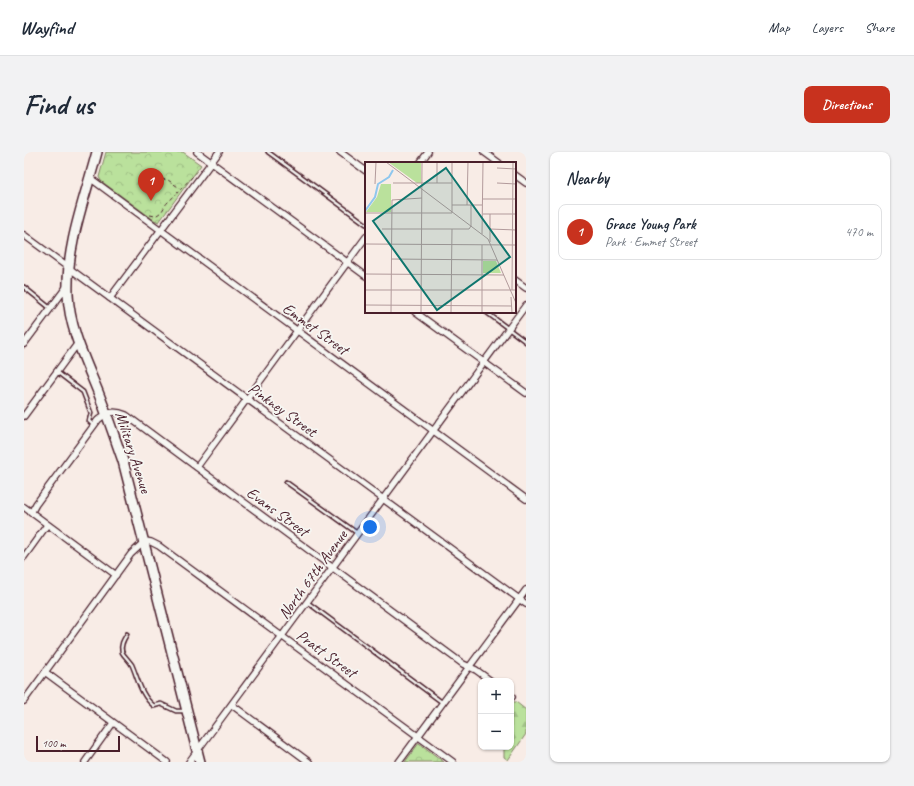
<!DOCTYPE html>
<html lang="en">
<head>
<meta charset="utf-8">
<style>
  body { margin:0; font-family:Caveat,sans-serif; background:#f2f2f3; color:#1f2937 }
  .controls { position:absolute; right:12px; bottom:12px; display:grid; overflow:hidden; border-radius:8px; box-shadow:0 1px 3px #0004 }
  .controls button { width:36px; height:36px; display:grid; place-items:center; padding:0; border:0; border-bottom:1px solid #e0e1e3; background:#fff; color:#1f2937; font:20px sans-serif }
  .scale { position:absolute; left:12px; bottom:10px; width:84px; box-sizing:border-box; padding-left:4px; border:2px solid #4a1f2b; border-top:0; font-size:11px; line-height:14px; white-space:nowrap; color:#4a1f2b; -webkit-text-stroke:3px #f6f6f2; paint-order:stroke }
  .you { position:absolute; left:346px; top:375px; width:14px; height:14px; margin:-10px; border:3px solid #fff; border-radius:50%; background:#1a73e8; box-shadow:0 0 0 6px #1a73e833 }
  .badge { display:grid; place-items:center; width:26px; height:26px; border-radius:50%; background:#c8321e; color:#fff; font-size:13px; font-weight:700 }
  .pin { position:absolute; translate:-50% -33px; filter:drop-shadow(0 1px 2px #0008) }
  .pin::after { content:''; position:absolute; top:21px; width:14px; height:12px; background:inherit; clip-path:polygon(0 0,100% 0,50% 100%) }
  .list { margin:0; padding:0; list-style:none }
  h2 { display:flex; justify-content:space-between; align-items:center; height:52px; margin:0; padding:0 16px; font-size:17px }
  h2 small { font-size:13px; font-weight:400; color:#747a83 }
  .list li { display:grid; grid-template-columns:26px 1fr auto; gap:12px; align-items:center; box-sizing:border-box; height:56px; margin:0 8px 8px; padding:0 8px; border:1px solid #e0e1e3; border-radius:8px }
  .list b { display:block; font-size:15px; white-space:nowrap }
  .list p { margin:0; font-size:13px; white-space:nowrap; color:#747a83 }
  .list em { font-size:13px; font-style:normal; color:#747a83 }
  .map { position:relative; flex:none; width:502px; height:610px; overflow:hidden; border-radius:8px }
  header { display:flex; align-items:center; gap:24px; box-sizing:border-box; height:56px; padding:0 20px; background:#fff; border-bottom:1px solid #e0e1e3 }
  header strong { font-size:19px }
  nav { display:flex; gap:22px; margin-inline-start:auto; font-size:14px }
  .intro { display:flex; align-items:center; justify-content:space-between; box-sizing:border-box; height:96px; padding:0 24px }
  h1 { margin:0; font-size:28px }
  .button { padding:10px 18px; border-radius:8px; background:#c8321e; color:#fff; font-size:14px; font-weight:700 }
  main { display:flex; gap:24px; padding:0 24px }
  aside { flex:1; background:#fff; border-radius:8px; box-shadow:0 1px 3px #0004 }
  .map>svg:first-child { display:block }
  .forest { fill:url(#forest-firs); stroke:#828064 }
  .park { fill:url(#park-crowns); stroke:#828064 }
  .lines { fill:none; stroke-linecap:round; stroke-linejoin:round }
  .service-casing { stroke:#4a1f2b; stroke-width:5.5 }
  .minor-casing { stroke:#4a1f2b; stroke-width:8 }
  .primary-casing { stroke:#4a1f2b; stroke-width:12 }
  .path { stroke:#4a1f2b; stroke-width:1; stroke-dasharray:4 3; stroke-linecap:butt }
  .service { stroke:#f6f6f2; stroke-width:2.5 }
  .minor { stroke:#f6f6f2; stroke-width:5.5 }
  .primary { stroke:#f6f6f2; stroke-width:9 }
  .labels { text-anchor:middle; stroke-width:3.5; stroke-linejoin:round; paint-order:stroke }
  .street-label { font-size:16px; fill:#4a1f2b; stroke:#f6f6f2 }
  .inset-river { fill:none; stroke:#8fc7ee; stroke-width:2 }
  .inset-road { fill:none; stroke:#b29a9b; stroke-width:1 }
  .view { fill:#0f766e; fill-opacity:0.15; stroke:#0f766e; stroke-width:2 }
  .inset-edge { fill:none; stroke:#4a1f2b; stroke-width:2 }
</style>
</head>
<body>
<header>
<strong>Wayfind</strong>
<nav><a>Map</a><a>Layers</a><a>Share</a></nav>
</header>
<div class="intro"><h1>Find us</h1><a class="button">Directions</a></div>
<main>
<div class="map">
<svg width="502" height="610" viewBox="0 0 502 610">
  <defs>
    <pattern id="forest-firs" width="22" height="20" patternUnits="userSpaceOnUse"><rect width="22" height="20" fill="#bae19c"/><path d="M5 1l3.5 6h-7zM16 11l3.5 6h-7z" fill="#a1c187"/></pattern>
    <pattern id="park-crowns" width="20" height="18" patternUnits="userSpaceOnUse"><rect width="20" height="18" fill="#bae19c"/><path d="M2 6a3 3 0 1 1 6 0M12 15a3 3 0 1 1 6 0" fill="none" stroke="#a1c187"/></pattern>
  </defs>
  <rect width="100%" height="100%" fill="#f8ece6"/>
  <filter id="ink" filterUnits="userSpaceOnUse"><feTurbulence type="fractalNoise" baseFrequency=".025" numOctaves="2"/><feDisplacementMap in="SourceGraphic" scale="8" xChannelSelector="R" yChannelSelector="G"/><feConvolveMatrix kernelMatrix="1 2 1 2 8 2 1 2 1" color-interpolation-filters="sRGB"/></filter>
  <g filter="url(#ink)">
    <path class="forest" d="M487,550H492L502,558V582L484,608L480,605V596L487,595Z"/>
    <g class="park">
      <path d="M82,0H159L177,13L135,70L130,68L77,29L75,25Z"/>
      <path d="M395,591L420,610H381Z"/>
    </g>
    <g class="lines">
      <g class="service-casing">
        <g id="service">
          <path d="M244,0L342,72"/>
          <path d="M0,135L26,156"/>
          <path d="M462,160L502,190"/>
          <path d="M33,220L59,240L67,261L65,269L69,273"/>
          <path d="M262,330L333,381"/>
          <path d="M283,450L419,551"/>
          <path d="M103,482C100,487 96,493 98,500C100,504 105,508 108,513C114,527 117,544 130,554L137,552L152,559H161"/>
        </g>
      </g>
      <g class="minor-casing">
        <g id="minor">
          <path d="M173,0L342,124"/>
          <path d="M316,0L342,19"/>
          <path d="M460,0L475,11"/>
          <path d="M396,11L404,0"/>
          <path d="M491,23L502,31"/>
          <path d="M66,26L502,347"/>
          <path d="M0,83L502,452"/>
          <path d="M491,128L502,136"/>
          <path d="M86,146L195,0"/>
          <path d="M391,160L502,241"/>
          <path d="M0,192L44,133"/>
          <path d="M0,264L54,191"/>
          <path d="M173,315L342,85"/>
          <path d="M0,355L92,423"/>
          <path d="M7,361L12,352L74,268C83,260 90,258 102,263L439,512L452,518L467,529"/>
          <path d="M0,405L23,373"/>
          <path d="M21,520L143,610"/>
          <path d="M487,544L488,545"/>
          <path d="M0,549L107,402L121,389L127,390L135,394L429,610"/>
          <path d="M208,553L285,610"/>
          <path d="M61,610L89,571"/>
          <path d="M165,610L502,153"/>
          <path d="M375,610L502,438"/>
        </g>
      </g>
      <g class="primary-casing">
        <path id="primary" d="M73,0C61,46 42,94 44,142C45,174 60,206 72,235C82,259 90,284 99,309L176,610"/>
      </g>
      <g class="path">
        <path d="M132,31L136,27L144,28L157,37"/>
        <path d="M126,63L131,64C141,59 138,56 144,50C154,41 162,31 171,22"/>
      </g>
      <use href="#service" class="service"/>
      <use href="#minor" class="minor"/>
      <use href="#primary" class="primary"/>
    </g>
  </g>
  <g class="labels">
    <g class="street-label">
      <text transform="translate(292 176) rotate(36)" y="6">Emmet Street</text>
      <text transform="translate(259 257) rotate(36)" y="6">Pinkney Street</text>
      <text transform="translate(110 300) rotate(72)" y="6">Military Avenue</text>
      <text transform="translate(254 359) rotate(36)" y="6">Evans Street</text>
      <text transform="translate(288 422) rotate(-54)" y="6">North 67th Avenue</text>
      <text transform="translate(303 501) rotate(36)" y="6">Pratt Street</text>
    </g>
  </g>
  <g transform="translate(341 10)">
    <rect width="151" height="151" fill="#f8ece6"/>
    <path d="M23,0H56V21H52ZM16,22H26V50H1L12,35ZM118,99H131L136,111H118Z" fill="#bae19c"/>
    <path class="inset-river" d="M0,49L10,35L13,22L24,15L28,8"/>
    <path class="inset-road" d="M21,0L123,77L151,141M132,6L151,7M28,21H87M72,21V0M132,21L151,22M10,22L11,0M118,37H151M87,43H117M102,43L103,0M0,51H87V0M118,52H151M17,67H104L106,64V43M125,67L151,68M117,72L118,0M125,80V52M0,82L151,83M26,97L132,98M0,112L139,113M0,128H151M147,128L148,0M146,135L147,151M0,143L147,144M26,151L27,38L57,36M56,151L57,0M86,151L87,67M117,151V83"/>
    <path class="view" d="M81,6L145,95L72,148L8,59Z"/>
    <rect width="151" height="151" class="inset-edge"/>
  </g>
</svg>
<div class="controls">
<button>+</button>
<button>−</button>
</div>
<div class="scale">100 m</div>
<div class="you"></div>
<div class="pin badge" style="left:127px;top:49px">1</div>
</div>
<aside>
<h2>Nearby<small></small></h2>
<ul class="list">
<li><span class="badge">1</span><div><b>Grace Young Park</b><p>Park · Emmet Street</p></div><em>470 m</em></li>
</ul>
</aside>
</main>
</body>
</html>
